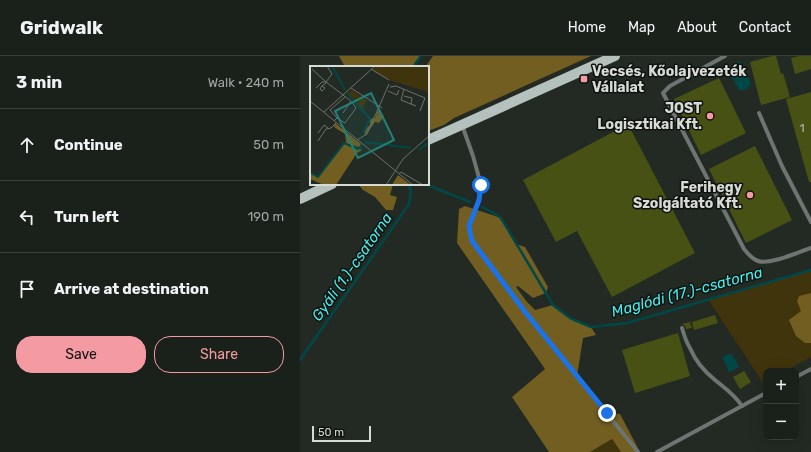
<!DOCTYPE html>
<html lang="en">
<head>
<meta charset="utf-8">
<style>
  body { margin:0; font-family:Rubik,sans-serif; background:#272d27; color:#f1f3f6 }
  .controls { position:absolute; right:12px; bottom:12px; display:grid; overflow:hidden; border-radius:8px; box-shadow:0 4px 16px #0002 }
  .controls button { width:36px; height:36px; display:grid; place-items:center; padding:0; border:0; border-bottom:1px solid #383e39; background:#1a201a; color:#f1f3f6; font:20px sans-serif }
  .scale { position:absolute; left:12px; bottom:10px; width:59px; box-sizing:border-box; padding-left:4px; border:2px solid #d6dbd6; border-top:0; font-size:11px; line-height:14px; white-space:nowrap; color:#d6dbd6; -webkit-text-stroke:3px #0f120e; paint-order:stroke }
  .stop { position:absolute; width:12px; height:12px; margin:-9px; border:3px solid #1a73e8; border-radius:50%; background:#fff }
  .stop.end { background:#1a73e8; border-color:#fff; box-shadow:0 1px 4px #0008 }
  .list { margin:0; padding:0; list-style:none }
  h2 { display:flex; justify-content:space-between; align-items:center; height:52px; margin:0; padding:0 16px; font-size:17px }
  h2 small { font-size:13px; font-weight:400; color:#9fa3a2 }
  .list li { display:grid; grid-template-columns:26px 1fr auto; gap:12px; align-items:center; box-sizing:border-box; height:72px; padding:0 16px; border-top:1px solid #383e39 }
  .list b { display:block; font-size:15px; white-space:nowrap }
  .list em { font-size:13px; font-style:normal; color:#9fa3a2 }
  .actions { display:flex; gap:8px; padding:12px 16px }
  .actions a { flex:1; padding:9px 0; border:1px solid #f49aa3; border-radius:16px; text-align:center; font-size:14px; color:#f49aa3 }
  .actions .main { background:#f49aa3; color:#111 }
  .icon { flex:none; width:22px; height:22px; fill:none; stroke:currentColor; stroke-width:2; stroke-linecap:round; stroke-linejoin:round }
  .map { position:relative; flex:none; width:511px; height:396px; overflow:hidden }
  header { display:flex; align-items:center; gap:24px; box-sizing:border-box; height:56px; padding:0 20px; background:#1a201a; border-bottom:1px solid #383e39 }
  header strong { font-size:19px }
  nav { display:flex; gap:22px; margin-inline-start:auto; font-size:14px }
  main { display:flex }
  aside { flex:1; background:#1a201a }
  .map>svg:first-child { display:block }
  .green { fill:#40340c }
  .forest { fill:#715e20 }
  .water { fill:#004848 }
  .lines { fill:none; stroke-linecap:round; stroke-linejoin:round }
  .stream { stroke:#004848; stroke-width:2.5 }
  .building { fill:#485114 }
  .lane { stroke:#6e7472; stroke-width:4 }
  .primary { stroke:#b5c1bc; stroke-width:10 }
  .route { stroke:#1a73e8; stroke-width:5 }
  .poi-dot { fill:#f49aa3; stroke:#0f120e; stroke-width:1.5 }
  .labels { text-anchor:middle; stroke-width:3; stroke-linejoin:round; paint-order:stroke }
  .number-label { font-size:12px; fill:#b2b8a6 }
  .poi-label { font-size:14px; font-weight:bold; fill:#d6dbd6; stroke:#0f120e; text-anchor:end }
  .water-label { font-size:15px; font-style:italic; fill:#4ee; stroke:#0f120e }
  .inset-river { fill:none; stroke:#004848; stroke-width:2 }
  .inset-road { fill:none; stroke:#6b716b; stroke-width:1 }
  .view { fill:#238078; fill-opacity:0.15; stroke:#238078; stroke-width:2 }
  .inset-edge { fill:none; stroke:#d6dbd6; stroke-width:2 }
</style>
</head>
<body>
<header>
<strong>Gridwalk</strong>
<nav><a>Home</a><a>Map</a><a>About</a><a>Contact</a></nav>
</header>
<main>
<aside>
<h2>3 min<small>Walk · 240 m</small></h2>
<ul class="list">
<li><svg class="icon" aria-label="ahead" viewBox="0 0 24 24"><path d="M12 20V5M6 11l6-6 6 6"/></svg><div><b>Continue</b></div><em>50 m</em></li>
<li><svg class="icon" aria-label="left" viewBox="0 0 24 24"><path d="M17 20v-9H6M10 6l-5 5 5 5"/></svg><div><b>Turn left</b></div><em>190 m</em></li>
<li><svg class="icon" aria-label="arrive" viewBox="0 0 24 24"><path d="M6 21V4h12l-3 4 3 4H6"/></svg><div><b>Arrive at destination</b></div></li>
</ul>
<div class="actions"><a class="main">Save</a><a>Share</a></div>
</aside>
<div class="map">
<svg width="511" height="396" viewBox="0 0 511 396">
  <rect width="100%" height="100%" fill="#232a23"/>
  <g class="green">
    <path d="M511,214V301L485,315H466V325L463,327L408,243Z"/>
    <path d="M312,383L321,396H290Z"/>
  </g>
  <g class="forest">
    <path d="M39,0H121L113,11H45Z"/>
    <path d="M133,0H291L154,62L144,69L128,75V11H126V10Z"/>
    <path d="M58,128H93L90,139L97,141L93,154H86L75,141L63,134Z"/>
    <path d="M165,150L201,162L216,188L225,191L248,231L246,237L233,242L218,230L216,231L227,246L235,254L253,249L270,262L291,271L296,279L283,282L277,320L307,357L320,358L340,396H321L312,383L290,396H249L212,341L245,313L157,187L159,153Z"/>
    <path d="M511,237V287H505L496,280L489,264L501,255L497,245L499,240Z"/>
  </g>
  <g class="water">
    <path d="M440,5L447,18L451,29C448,32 444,35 439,34L427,12Z"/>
    <path d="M428,298H432L439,311L429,316L423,303V301Z"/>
  </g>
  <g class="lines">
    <g class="stream">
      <path d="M113,11L121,0"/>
      <path d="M125,128L170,146"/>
      <path d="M182,151L192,156L201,162L253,249L270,262L291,271L327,267L511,214"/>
      <path d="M0,304L109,148L111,134L107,128"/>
    </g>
  </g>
  <g class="building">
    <path d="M472,0H476L481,18L483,17L490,41L461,49L450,6Z"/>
    <path d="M499,0H511V13L495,18L491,2Z"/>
    <path d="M419,22L446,77L401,99L374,43Z"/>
    <path d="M511,36V126H509L486,43Z"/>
    <path d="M328,68L395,197L312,241L277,175L256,186L223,124Z"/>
    <path d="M455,90L492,164L446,187L409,113Z"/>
    <path d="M415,259L418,267L394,274L392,266Z"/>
    <path d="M390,266L392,272L386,273L385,270L382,268Z"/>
    <path d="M378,277L390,320L335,337L322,294Z"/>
    <path d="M444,315L451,326L440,333L433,321Z"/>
  </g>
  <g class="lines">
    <g class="lane">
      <path d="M425,0L370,30L363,37L444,193C448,198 452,203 458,205C470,209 499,196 511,192"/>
      <path d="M459,57L482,110L511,166"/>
      <path d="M162,69L173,100L181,129L179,144L169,170L172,185L226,257L338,396"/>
      <path d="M382,272C384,279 386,286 390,292C395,304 405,316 415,324C426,333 434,338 442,350"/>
      <path d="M496,321L511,313"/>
      <path d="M357,396L466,337"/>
    </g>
    <g class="primary">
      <path d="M128,84L315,0"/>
      <path d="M0,143L32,128"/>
    </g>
  </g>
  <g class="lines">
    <path class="route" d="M181,129L179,144L169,170L172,185L226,257L307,357"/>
  </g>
  <g class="poi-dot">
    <rect x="280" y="19" width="8" height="8" rx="2"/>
    <circle cx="410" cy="60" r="4"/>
    <circle cx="450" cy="139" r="4"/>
  </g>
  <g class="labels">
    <g class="number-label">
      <text x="502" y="76">1</text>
    </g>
    <g class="poi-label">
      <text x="292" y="20" text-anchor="start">Vecsés, Kőolajvezeték<tspan x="292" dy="16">Vállalat</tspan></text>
      <text x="402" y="57">JOST<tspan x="402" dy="16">Logisztikai Kft.</tspan></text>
      <text x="442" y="136">Ferihegy<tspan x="442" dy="16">Szolgáltató Kft.</tspan></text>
    </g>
    <g class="water-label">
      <text transform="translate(52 211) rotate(-55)" y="5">Gyáli (1.)-csatorna</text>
      <text transform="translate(387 236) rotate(-15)" y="5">Maglódi (17.)-csatorna</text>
    </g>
  </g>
  <g transform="translate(10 10)">
    <rect width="119" height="119" fill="#232a23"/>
    <path d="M66,0H119V26L82,15L66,7L63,4ZM42,24L57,35L52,44L37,27Z" fill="#40340c"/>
    <path d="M69,42V46L74,50L69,57L65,56L55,70V63L60,59V53L65,52ZM25,57L51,78L49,81L37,78L52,84L47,87L26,119H14L0,113V108L8,111L36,76L35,68L24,61ZM88,109L101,119H82Z" fill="#715e20"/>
    <path class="inset-river" d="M22,0L35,24M37,27L60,53L53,68M55,76L101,82M109,84L119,76M0,106L8,111L34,77L48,83L52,80"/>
    <path class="inset-road" d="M2,3L16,16L22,8L17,0M61,3L79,14M12,20L15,22L12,25L10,23L12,20L16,17M80,21L86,20L115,32L110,45M6,22L12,16H16L41,35L33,47M41,22L72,42M94,23L91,34L106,40M78,25L87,29L89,24M94,30L102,32L101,38M0,35L103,119M14,46L65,0M27,52L20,44L35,31M24,55L27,52L35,57L46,42L42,36M8,67L14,59L18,62M47,74L57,68L79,18M8,75L16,63L21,62L26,57M89,108L91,106L113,119M76,119L93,93L119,70"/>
    <path class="view" d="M61,27L84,74L48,92L25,45Z"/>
    <rect width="119" height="119" class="inset-edge"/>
  </g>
</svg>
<div class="controls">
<button>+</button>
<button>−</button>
</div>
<div class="scale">50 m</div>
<div class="stop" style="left:181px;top:129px"></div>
<div class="stop end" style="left:307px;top:357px"></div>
</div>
</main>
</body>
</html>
